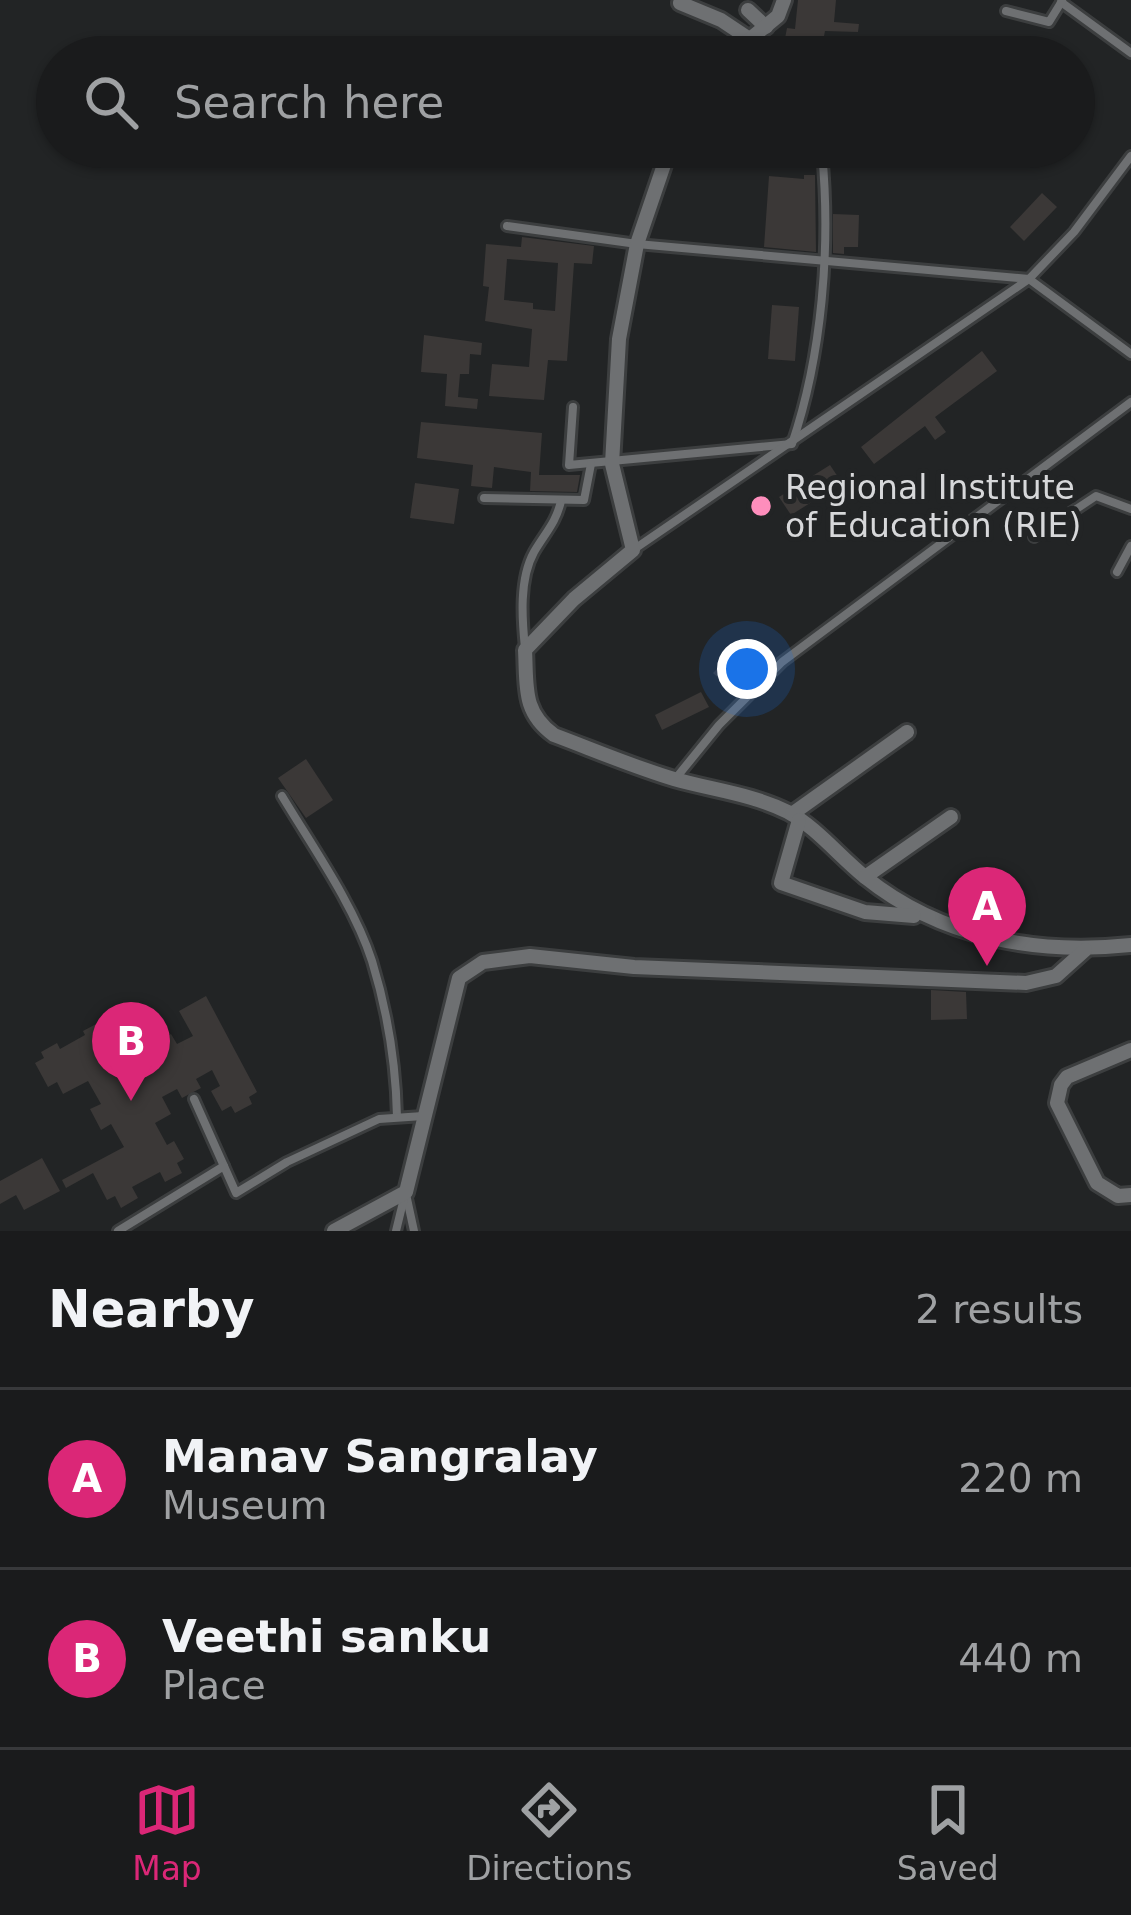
<!DOCTYPE html>
<html lang="en">
<head>
<meta charset="utf-8">
<style>
  body { margin:0; font-family:"DejaVu Sans",sans-serif; background:#272829; color:#f1f3f6 }
  .you { position:absolute; left:747px; top:669px; width:42px; height:42px; margin:-30px; border:9px solid #fff; border-radius:50%; background:#1a73e8; box-shadow:0 0 0 18px #1a73e833 }
  .badge { display:grid; place-items:center; width:78px; height:78px; border-radius:50%; background:#db2777; color:#fff; font-size:39px; font-weight:700 }
  .pin { position:absolute; translate:-50% -99px; filter:drop-shadow(0 3px 6px #0008) }
  .pin::after { content:''; position:absolute; top:63px; width:42px; height:36px; background:inherit; clip-path:polygon(0 0,100% 0,50% 100%) }
  .list { margin:0; padding:0; list-style:none }
  h2 { display:flex; justify-content:space-between; align-items:center; height:156px; margin:0; padding:0 48px; font-size:51px }
  h2 small { font-size:39px; font-weight:400; color:#9fa1a3 }
  .list li { display:grid; grid-template-columns:78px 1fr auto; gap:36px; align-items:center; box-sizing:border-box; height:180px; padding:0 48px; border-top:3px solid #38393b }
  .list b { display:block; font-size:45px; white-space:nowrap }
  .list p { margin:0; font-size:39px; white-space:nowrap; color:#9fa1a3 }
  .list em { font-size:39px; font-style:normal; color:#9fa1a3 }
  .icon { flex:none; width:66px; height:66px; fill:none; stroke:currentColor; stroke-width:2; stroke-linecap:round; stroke-linejoin:round }
  .map { position:relative; flex:none; width:1131px; height:1231px; overflow:hidden }
  .search { position:absolute; background:#1a1b1c; box-shadow:0 3px 9px #0004; left:36px; right:36px; top:36px; height:132px; display:flex; align-items:center; gap:30px; box-sizing:border-box; padding:0 42px; border-radius:66px; color:#9fa1a3; font-size:45px }
  .sheet { height:516px; background:#1a1b1c }
  nav { display:flex; justify-content:space-around; align-items:center; box-sizing:border-box; height:168px; border-top:3px solid #38393b; background:#1a1b1c; font-size:33px; color:#9fa1a3 }
  nav a { display:grid; justify-items:center; gap:6px }
  nav .on { color:#db2777 }
  .map>svg:first-child { display:block }
  .building { fill:#3b3837; fill-rule:evenodd }
  .lines { fill:none; stroke-linecap:round; stroke-linejoin:round }
  .lane-casing { stroke:#3c3e3f; stroke-width:14 }
  .street-casing { stroke:#3c3e3f; stroke-width:20 }
  .lane { stroke:#6e7072; stroke-width:8 }
  .street { stroke:#6e7072; stroke-width:14 }
  .poi-dot { fill:#fe8ebc; stroke:#222425; stroke-width:4.5 }
  .labels { text-anchor:middle; stroke-width:10; stroke-linejoin:round; paint-order:stroke }
  .poi-label { font-size:33px; fill:#d7d8da; stroke:#222425; text-anchor:start }
</style>
</head>
<body>
<div class="map">
<svg width="1131" height="1231" viewBox="0 0 1131 1231">
  <rect width="100%" height="100%" fill="#222425"/>
  <g class="building">
    <path d="M798,0H836L834,22L859,24L858,32L825,31L820,57L782,54L787,28L795,29Z"/>
    <path d="M804,175H815L816,252L764,247L769,176L804,179Z"/>
    <path d="M1042,193L1057,207L1024,241L1010,227Z"/>
    <path d="M833,214L859,215L858,247H844V254L833,253Z"/>
    <path d="M522,237L594,246L592,264L574,263L567,361L548,360L544,400L489,396L492,364L529,367L532,329L485,321L489,287L483,286L486,244L521,247ZM507,259L558,263L555,311L533,309V303L504,300Z"/>
    <path d="M772,305L799,307L795,361L768,359Z"/>
    <path d="M424,335L482,343L481,355L470,354L469,374H460L458,397L478,399L477,409L445,406L447,374L421,372Z"/>
    <path d="M982,351L997,371L935,417L946,432L935,440L925,426L874,464L861,447Z"/>
    <path d="M421,422L542,433L539,475H580L577,492L530,491L531,472L494,467L492,488L471,486L473,465L417,458Z"/>
    <path d="M830,465L842,483L791,515L779,497Z"/>
    <path d="M415,483L459,489L454,524L410,518Z"/>
    <path d="M745,640L758,652L726,685L713,673Z"/>
    <path d="M701,692L709,707L662,730L655,715Z"/>
    <path d="M306,759L333,800L306,818L278,778Z"/>
    <path d="M931,990L966,992L967,1019L931,1020Z"/>
    <path d="M206,996L257,1092L249,1097L252,1104L235,1113L231,1106L222,1111L211,1091L220,1086L212,1070L196,1079L201,1088L182,1098L177,1089L162,1097L171,1114L155,1123L167,1145L174,1141L184,1159L177,1163L182,1173L165,1182L160,1172L132,1187L138,1198L121,1208L115,1196L107,1200L93,1173L66,1188L62,1180L124,1147L111,1124L101,1130L90,1109L101,1104L88,1081L63,1094L57,1082L48,1087L35,1063L44,1058L41,1052L57,1043L60,1049L85,1035L83,1031L100,1022L103,1026L112,1021L125,1046L116,1051L127,1071L159,1054L153,1044L171,1034L177,1044L193,1036L179,1011Z"/>
    <path d="M42,1158L60,1191L24,1210L16,1195L0,1204V1181Z"/>
  </g>
  <g class="lines">
    <g class="lane-casing">
      <g id="lane">
        <path d="M1061,2L1131,53"/>
        <path d="M1006,11L1049,22L1062,1"/>
        <path d="M507,226L637,244L1029,279L1131,354"/>
        <path d="M573,407L569,465L792,444C822,356 831,246 822,153"/>
        <path d="M484,498L584,500L591,464"/>
        <path d="M1034,537L1096,496L1131,509"/>
        <path d="M633,550L1029,279L1074,232L1131,156"/>
        <path d="M1117,572L1131,546"/>
        <path d="M525,648C522,619 519,579 534,552C545,533 556,523 561,501"/>
        <path d="M676,778L719,725L782,662L1131,402"/>
        <path d="M282,796C312,846 354,905 372,961C387,1010 396,1066 397,1117"/>
        <path d="M194,1099L236,1193L287,1162L379,1119L423,1116"/>
        <path d="M406,1194L414,1231"/>
        <path d="M118,1231L224,1166"/>
        <path d="M396,1231L405,1194"/>
      </g>
    </g>
    <g class="street-casing">
      <g id="street">
        <path d="M680,3L721,20L751,40"/>
        <path d="M748,10L766,27"/>
        <path d="M728,57L778,16L784,0"/>
        <path d="M670,147L637,244L619,339L612,464L633,550L574,599L525,650C527,686 522,712 554,735C594,750 634,767 674,779C713,790 752,794 788,812C816,827 840,857 865,877C941,938 1036,955 1131,945"/>
        <path d="M792,814L907,732"/>
        <path d="M799,820L781,883L865,912L914,916"/>
        <path d="M865,877L951,817"/>
        <path d="M1131,1050L1067,1077L1061,1085L1057,1103L1097,1183L1118,1196L1131,1195"/>
        <path d="M334,1231L406,1192L459,978L483,962L530,956L634,967L1026,983L1056,976L1085,950"/>
      </g>
    </g>
    <use href="#lane" class="lane"/>
    <use href="#street" class="street"/>
  </g>
  <circle class="poi-dot" cx="761" cy="506" r="12"/>
  <g class="labels">
    <g class="poi-label">
      <text x="785" y="499">Regional Institute<tspan x="785" dy="38">of Education (RIE)</tspan></text>
    </g>
  </g>
</svg>
<div class="you"></div>
<div class="pin badge" style="left:987px;top:966px">A</div>
<div class="pin badge" style="left:131px;top:1101px">B</div>
<div class="search"><svg class="icon" aria-label="search" viewBox="0 0 24 24"><circle cx="10" cy="10" r="6"/><path d="M15 15l6 6"/></svg>Search here</div>
</div>
<section class="sheet">
<h2>Nearby<small>2 results</small></h2>
<ul class="list">
<li><span class="badge">A</span><div><b>Manav Sangralay</b><p>Museum</p></div><em>220 m</em></li>
<li><span class="badge">B</span><div><b>Veethi sanku</b><p>Place</p></div><em>440 m</em></li>
</ul>
</section>
<nav>
<a class="on"><svg class="icon" aria-label="map" viewBox="0 0 24 24"><path d="M3 6l6-2 6 2 6-2v14l-6 2-6-2-6 2zM9 4v14M15 6v14"/></svg>Map</a>
<a><svg class="icon" aria-label="directions" viewBox="0 0 24 24"><path d="M12 3l9 9-9 9-9-9zM9 14v-3h6M13 9l2 2-2 2"/></svg>Directions</a>
<a><svg class="icon" aria-label="saved" viewBox="0 0 24 24"><path d="M7 4h10v16l-5-4-5 4z"/></svg>Saved</a>
</nav>
</body>
</html>
